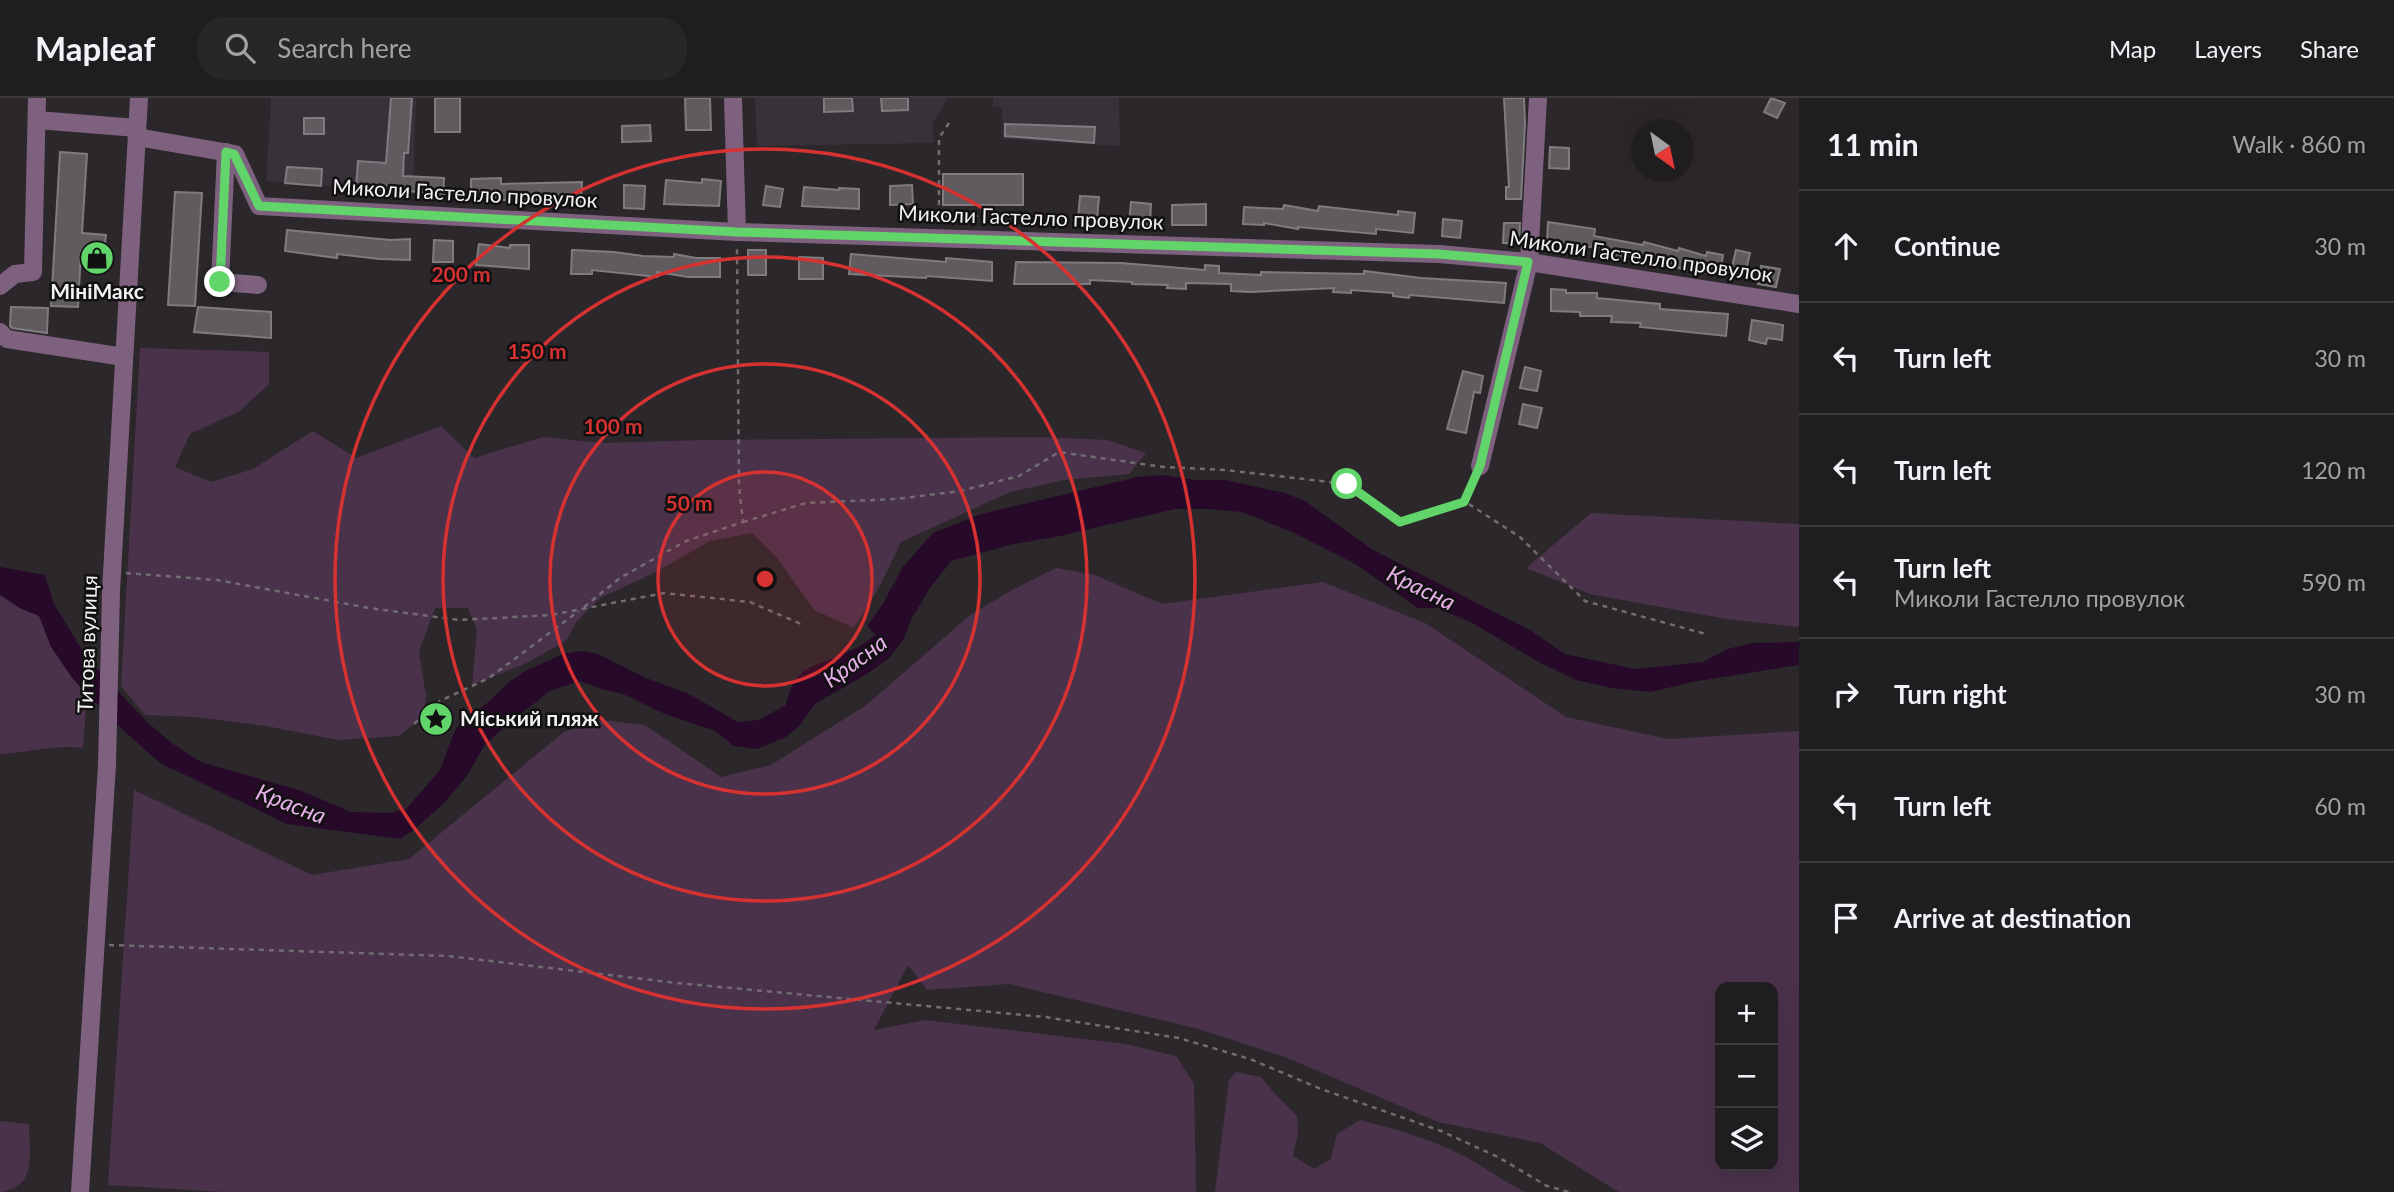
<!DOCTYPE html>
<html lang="en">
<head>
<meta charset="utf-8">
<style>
  body { margin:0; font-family:Lato,sans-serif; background:#282629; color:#f1f3f6 }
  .controls { position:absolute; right:21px; bottom:21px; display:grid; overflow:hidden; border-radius:14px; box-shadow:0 7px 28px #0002 }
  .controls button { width:63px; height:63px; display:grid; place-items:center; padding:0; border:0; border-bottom:2px solid #3d3b3e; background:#201d20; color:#f1f3f6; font:35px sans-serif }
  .compass { position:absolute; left:1631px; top:21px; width:63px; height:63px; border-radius:50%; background:#201d20; box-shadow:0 7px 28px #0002; rotate:147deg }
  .stop { position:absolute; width:21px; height:21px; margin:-16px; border:5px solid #61d46a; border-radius:50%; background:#fff }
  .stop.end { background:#61d46a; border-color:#fff; box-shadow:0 2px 7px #0008 }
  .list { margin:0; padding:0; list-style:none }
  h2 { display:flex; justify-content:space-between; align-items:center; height:91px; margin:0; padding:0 28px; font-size:30px }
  h2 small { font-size:23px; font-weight:400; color:#a2a2a5 }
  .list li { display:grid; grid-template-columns:46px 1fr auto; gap:21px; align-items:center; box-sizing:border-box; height:112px; padding:0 28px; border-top:2px solid #3d3b3e }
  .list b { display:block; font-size:26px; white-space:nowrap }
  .list p { margin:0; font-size:23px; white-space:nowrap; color:#a2a2a5 }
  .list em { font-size:23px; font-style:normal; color:#a2a2a5 }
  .icon { flex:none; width:38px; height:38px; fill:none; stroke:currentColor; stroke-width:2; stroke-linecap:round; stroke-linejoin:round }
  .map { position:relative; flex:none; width:1799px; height:1094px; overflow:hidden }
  header { display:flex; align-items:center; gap:42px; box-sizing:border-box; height:98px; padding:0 35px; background:#201d20; border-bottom:2px solid #3d3b3e }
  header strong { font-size:33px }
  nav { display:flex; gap:38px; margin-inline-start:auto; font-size:24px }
  .search { width:490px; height:63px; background:#282629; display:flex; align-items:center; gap:18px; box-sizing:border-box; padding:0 24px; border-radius:28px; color:#a2a2a5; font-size:26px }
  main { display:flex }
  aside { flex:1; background:#201d20 }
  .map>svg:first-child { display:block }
  .built { fill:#393139 }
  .green { fill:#4a324b; fill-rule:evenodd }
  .water { fill:#270a29 }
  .building { fill:#5f5b5f; stroke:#7f7b7f; stroke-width:2 }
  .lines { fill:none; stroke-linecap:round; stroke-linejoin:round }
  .path { stroke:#716d71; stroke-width:2.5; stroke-dasharray:5 5; stroke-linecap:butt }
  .minor { stroke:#7e617f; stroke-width:18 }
  .route { stroke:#61d46a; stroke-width:9 }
  .ring { fill:none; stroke:#d73232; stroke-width:3.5 }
  .labels { text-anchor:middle; stroke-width:5; stroke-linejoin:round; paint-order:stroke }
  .street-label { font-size:21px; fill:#f3f1f3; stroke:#121112 }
  .poi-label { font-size:21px; font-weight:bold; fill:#f3f1f3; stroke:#121112 }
  .water-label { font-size:23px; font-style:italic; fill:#e5afe8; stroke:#121112 }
  .centre { fill:#d73232; stroke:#121112; stroke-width:3.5 }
  .ring-label { font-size:21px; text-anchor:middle; font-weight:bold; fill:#d73232; stroke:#121112; stroke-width:5; stroke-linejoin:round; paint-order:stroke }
</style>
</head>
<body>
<header>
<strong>Mapleaf</strong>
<div class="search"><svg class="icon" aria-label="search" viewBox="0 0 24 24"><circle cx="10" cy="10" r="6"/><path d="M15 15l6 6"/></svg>Search here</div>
<nav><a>Map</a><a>Layers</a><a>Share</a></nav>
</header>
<main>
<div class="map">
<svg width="1799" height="1094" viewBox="0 0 1799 1094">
  <rect width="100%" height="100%" fill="#2b272b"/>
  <g class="built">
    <path d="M271,0H416L413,95L266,83Z"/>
    <path d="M755,0H948L933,24V45L757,48Z"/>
    <path d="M993,0H1119L1120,48L1003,41L1002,9H993Z"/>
  </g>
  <g class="green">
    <path d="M140,250L269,254V286L240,313L190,336L175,369L211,384L253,371L313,333L356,360L441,328L474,360L543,339L602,345L706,342L1042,339L1107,342L1146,355L1129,376L1064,382L1010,394L901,444L880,488L854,530L814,512L778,461L752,435L710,443L654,475L600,500L576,524L567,542L527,565L472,587L477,532L468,510H435L419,554L426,598L424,618L399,638L338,642L266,628L196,619L145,617L121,588Z"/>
    <path d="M1591,415L1799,426V529L1727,521L1590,496L1526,470Z"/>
    <path d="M1056,470L1095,477L1162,506L1323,484L1425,525L1566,619L1668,641L1799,633V1094H1619L1540,1045L1438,1024L1285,959L1195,930L1009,886L927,892L908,867L874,932L925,922L1126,946L1176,958L1194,986L1196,1094H224L108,1087L134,692L312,777L409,761L564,634L602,622L645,627L721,679L771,667L865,608L969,518L1010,493ZM1720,889H1773V1068H1720Z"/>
    <path d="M0,497L20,510L40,518C51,549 63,571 87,596L83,650C55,646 28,655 0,656Z"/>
    <path d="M1236,974L1261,979L1275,996L1297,1018L1298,1035L1293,1058L1314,1071L1331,1061L1337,1036L1360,1022C1395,1031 1431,1041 1464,1058C1485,1069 1503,1083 1525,1094H1215L1229,983Z"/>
    <path d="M0,1023L29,1026C29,1043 35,1075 19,1087C15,1090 8,1092 3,1094H0Z"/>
  </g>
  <path class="water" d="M1163,377L1195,382H1225L1285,395L1305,403L1373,452L1530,532L1565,556L1635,571L1703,564L1728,551L1752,545L1799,544V567L1692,584L1651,594L1611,590L1576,582L1537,563L1472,525L1438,510H1418L1357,467L1292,434L1242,414L1209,411H1175L1060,438L1014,446L951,463L930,490L912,520L903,542L889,560L867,576L816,605L799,628L786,639L757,651L734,648L715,633L665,616L623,596L601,591L580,583L550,593L508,626L484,648L467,678L445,704L414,732L400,741L287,726L160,665L121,630L73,581L51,549L39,518L20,510L0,497V469L45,477L54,506L87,560L147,624L173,646L201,664L299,692L351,714L390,715L406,711L440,672L455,632L465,619L485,607L508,585L525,573L563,556L581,553L598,556L646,580L689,596L738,624L759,622L786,607C797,563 813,572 848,554C858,550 867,543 876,537L867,528L884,504L902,470L933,435L981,416L1138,379Z"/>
  <g class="building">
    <path d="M391,0H412L408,55H404L403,78L444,80L443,100L419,99V94L356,90L358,63L386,65Z"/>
    <rect x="435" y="0" width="25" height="34"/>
    <path d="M685,0H710L711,32H686Z"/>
    <path d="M824,0H852L853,13L824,14Z"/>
    <path d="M881,0H908V12L882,13Z"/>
    <path d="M1504,0H1524L1525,26L1521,101H1506V89H1509Z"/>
    <path d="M1771,0L1785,5L1777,20L1764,14Z"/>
    <rect x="304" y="20" width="20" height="16"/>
    <path d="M1005,26L1095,29L1094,45L1005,38Z"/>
    <path d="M650,27L651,43L622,44V28Z"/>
    <path d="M1550,49L1569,50V71L1549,70Z"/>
    <path d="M60,54L87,56L82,135L106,137L104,155L81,153L78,209L51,208Z"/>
    <path d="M287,69L322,71L321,88L285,85Z"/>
    <rect x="943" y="76" width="80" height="31"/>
    <path d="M501,80V86L582,84L581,105L567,104V102H471V81Z"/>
    <path d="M702,81L721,83L719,108L664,106L666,82L702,85Z"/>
    <path d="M624,87L645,88L644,111L624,110Z"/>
    <path d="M912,87L913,106L890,107V88Z"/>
    <path d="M766,88L783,91L780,109L763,107Z"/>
    <path d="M804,89L839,92V90L859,91V111L802,108Z"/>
    <path d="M175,94L202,95L195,208L168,207Z"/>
    <path d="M1080,98L1099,99L1097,122L1078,120Z"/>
    <path d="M1131,104L1151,106L1150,127L1129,125Z"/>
    <path d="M1206,106V127H1172V107Z"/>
    <path d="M1284,107L1318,113L1319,108L1398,117V113L1415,115L1413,135L1376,131V136L1298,129V131L1264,125V127L1243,126L1244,109L1283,111Z"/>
    <path d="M1443,121L1462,123L1460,140L1442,138Z"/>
    <path d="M1548,124L1595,131L1594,138L1643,147L1644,144L1678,153L1679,150L1706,158L1707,154L1723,157L1720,177L1689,173L1656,163L1655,166L1625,158L1624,163L1609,160L1610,152L1547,142Z"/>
    <path d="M1504,125H1520L1519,146L1503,145Z"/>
    <path d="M287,132L390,142L410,141V162L380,161L337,156V160L285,153Z"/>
    <path d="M434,142L453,143V164H433Z"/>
    <path d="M479,146L510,150V147H529V171L476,167Z"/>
    <path d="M572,152L614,154L643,158L674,159V156L696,160H720V179H688L657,174V179L592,172V176H571Z"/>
    <rect x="748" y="152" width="18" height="25"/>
    <path d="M1736,152L1750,155L1746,172L1732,169Z"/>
    <path d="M851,156L946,164V160L992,164V183L927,178L926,180L849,176Z"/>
    <path d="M799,159L823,160V181H799Z"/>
    <path d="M1016,164L1121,165L1205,172V167L1219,168V175L1261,177V174L1364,176V173L1421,180L1506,185L1504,205L1410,197L1409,200L1393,198V195L1351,192V195L1333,194L1334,190L1250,194L1231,193V186L1186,185V191L1167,190L1168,187L1132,186V184L1090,182V186H1014Z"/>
    <path d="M1761,168L1780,171L1776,189L1758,186Z"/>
    <path d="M1551,191L1566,192V195H1597V200L1660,206V211L1728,216L1726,238L1640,229L1641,225L1611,224L1612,218H1580V214L1551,213Z"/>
    <path d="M11,209L48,210L47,235L12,230L10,228Z"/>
    <path d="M198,209L271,214V240L194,234Z"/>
    <path d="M1752,222L1783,227L1782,242L1767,240L1766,246L1749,242Z"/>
    <path d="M1525,269L1541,273L1537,293L1520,290Z"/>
    <path d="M1463,273L1483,278L1480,295L1474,294L1466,335L1447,331Z"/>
    <path d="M1523,306L1542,310L1537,330L1519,326Z"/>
  </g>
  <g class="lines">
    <g class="path">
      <path d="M949,25L939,40V118H1042"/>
      <path d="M1474,381L1464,403L1520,439L1585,503L1706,536"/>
      <path d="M743,424L806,405L897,401L960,393L1019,378L1059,354L1163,369L1225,372L1347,386L1400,424L1464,403"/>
      <path d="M126,475L217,482L369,510L459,522L551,517L664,495L750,504L801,526"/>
      <path d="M584,509L620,480L686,443L743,424L739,388L737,151"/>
      <path d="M414,626L440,603L489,580L579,513"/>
      <path d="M109,847L448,858L677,885L1045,919L1179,940L1250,961L1321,991L1441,1033L1498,1059L1547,1088L1569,1094"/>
    </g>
    <g class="minor">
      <path d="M733,0L737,134"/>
      <path d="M37,22L137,30"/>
      <path d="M137,39L235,56L259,108L737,134L1439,156L1529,164L1799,206"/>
      <path d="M226,54L220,184L258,187"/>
      <path d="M0,188L15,176L33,174L37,0"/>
      <path d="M0,234L7,241L124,259"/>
      <path d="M1480,368L1529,164L1538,0"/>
      <path d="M80,1094L107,667L111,493L139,0"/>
    </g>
  </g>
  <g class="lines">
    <path class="route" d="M220,184L226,54L234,56L259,108L737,134L1439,156L1528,164L1480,368L1464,404L1400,424L1347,386"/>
  </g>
  <circle cx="765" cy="481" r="107" fill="#d73232" fill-opacity=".12"/>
  <g class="ring">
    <circle cx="765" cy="481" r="107"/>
    <circle cx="765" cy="481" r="215"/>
    <circle cx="765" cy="481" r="322"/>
    <circle cx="765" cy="481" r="430"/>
  </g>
  <defs>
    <g id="shop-disc" transform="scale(1.75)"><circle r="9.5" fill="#61d46a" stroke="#121112"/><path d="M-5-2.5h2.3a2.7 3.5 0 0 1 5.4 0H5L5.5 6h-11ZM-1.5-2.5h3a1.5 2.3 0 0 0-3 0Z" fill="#111"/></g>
    <g id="sight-disc" transform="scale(1.75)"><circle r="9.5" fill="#61d46a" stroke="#121112"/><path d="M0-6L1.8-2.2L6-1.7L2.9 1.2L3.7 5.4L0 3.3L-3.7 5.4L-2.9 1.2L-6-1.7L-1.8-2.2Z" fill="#111"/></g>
  </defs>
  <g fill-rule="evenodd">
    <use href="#shop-disc" x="97" y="160"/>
    <use href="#sight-disc" x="436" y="621"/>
  </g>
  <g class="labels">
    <g class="street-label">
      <text transform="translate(465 96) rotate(3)" y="7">Миколи Гастелло провулок</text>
      <text transform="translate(1031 120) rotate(2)" y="7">Миколи Гастелло провулок</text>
      <text transform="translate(1641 159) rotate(8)" y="7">Миколи Гастелло провулок</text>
      <text transform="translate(88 546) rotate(-88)" y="7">Титова вулиця</text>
    </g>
    <g class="poi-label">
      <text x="97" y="201">МініМакс</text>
      <text x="460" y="628" text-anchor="start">Міський пляж</text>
    </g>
    <g class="water-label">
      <text transform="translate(1421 490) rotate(26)" y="8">Красна</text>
      <text transform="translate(855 563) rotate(-36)" y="8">Красна</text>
      <text transform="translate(291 706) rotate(21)" y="8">Красна</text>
    </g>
  </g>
  <circle cx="765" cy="481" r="10" class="centre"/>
  <g class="ring-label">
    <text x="461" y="184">200 m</text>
    <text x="537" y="261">150 m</text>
    <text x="613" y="336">100 m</text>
    <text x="689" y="413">50 m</text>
  </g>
</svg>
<div class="controls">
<button>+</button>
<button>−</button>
<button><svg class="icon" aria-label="layers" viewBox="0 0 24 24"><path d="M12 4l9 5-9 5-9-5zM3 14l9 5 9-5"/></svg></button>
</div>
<svg class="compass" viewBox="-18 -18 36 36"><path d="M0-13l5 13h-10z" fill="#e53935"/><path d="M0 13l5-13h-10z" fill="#a2a2a5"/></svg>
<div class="stop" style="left:1347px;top:386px"></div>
<div class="stop end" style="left:220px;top:184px"></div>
</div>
<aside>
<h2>11 min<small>Walk · 860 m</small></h2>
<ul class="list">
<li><svg class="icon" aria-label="ahead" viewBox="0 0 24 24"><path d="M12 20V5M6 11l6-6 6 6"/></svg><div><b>Continue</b></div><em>30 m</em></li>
<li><svg class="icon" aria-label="left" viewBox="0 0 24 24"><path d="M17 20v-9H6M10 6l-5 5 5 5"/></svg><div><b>Turn left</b></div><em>30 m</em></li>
<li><svg class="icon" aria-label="left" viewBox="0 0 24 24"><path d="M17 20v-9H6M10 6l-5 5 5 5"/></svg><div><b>Turn left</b></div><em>120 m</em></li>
<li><svg class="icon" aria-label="left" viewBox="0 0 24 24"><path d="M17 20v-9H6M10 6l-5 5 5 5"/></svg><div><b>Turn left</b><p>Миколи Гастелло провулок</p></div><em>590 m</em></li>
<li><svg class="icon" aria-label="right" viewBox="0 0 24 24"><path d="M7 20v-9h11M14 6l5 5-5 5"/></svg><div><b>Turn right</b></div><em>30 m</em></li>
<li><svg class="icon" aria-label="left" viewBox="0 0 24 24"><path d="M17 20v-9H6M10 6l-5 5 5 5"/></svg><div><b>Turn left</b></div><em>60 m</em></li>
<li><svg class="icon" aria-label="arrive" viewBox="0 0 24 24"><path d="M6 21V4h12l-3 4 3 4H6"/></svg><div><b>Arrive at destination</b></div></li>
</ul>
</aside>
</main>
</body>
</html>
